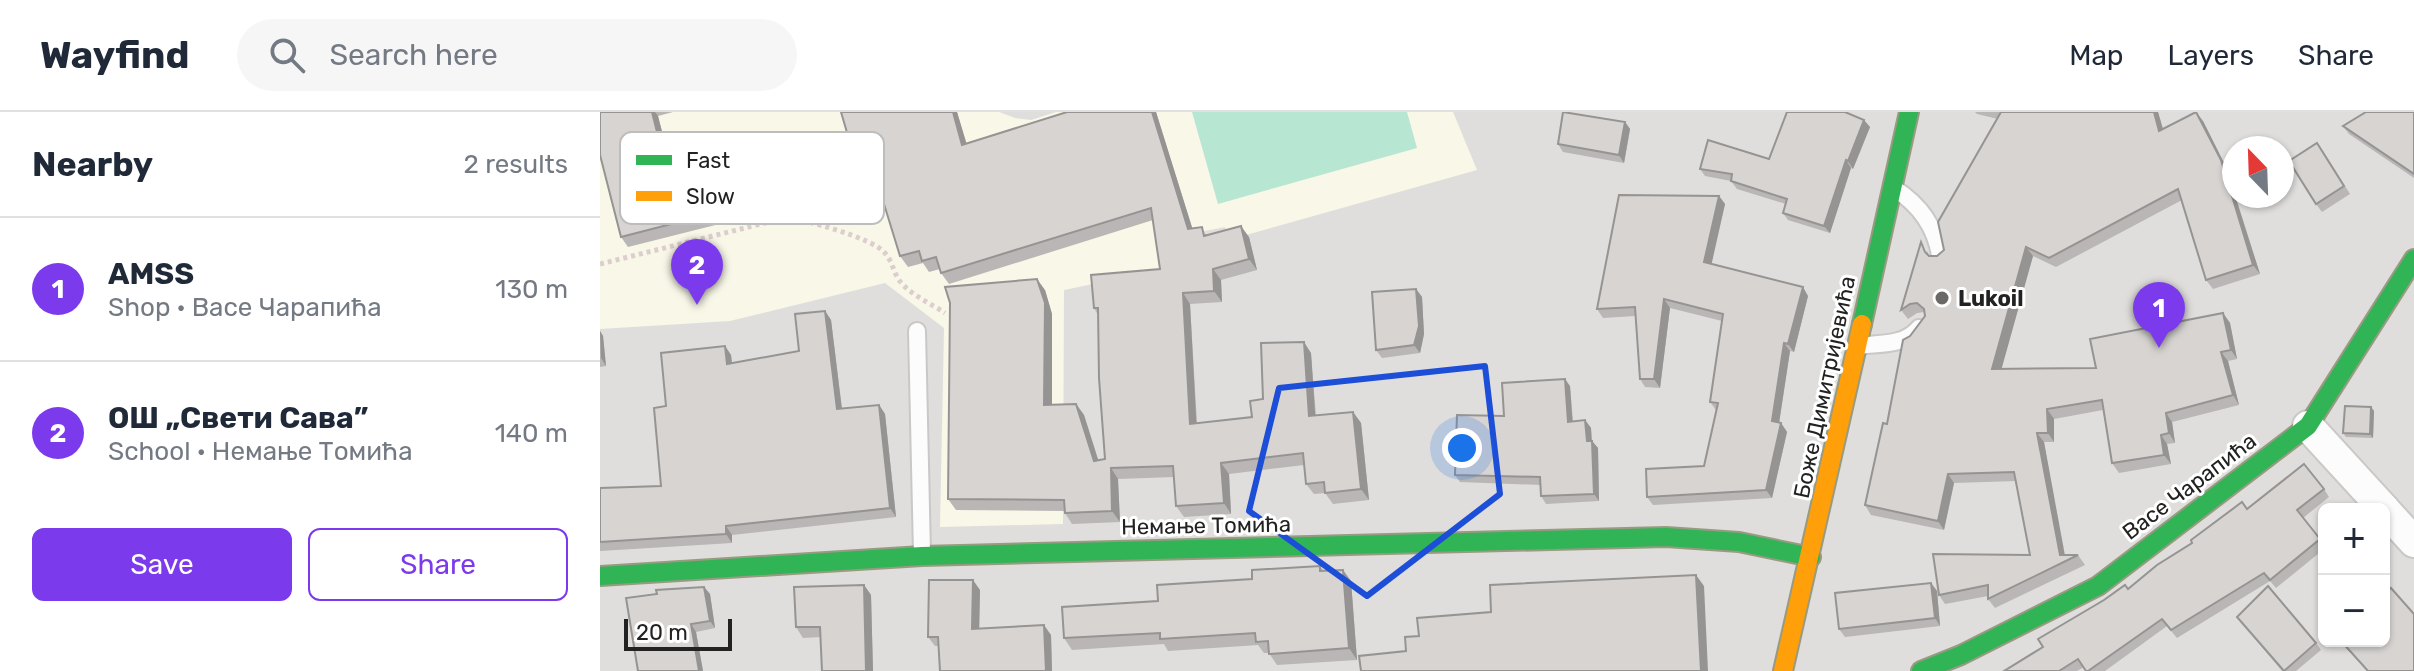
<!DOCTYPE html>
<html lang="en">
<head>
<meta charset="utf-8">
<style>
  body { margin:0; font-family:Rubik,sans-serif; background:#f6f6f7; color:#1f2937 }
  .controls { position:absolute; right:24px; bottom:24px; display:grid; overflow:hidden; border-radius:12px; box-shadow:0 2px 6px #0004 }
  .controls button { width:72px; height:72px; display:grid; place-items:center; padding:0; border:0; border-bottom:2px solid #e0e1e3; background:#fff; color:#1f2937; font:40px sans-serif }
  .compass { position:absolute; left:1622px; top:24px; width:72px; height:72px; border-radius:50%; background:#fff; box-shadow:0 2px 6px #0004; rotate:337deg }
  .scale { position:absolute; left:24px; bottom:20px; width:108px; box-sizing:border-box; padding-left:8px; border:4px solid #222; border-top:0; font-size:22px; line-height:28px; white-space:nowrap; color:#222; -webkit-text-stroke:6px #fff; paint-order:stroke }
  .you { position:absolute; left:862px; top:336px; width:28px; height:28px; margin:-20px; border:6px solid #fff; border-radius:50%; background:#1a73e8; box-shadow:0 0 0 12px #1a73e833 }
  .badge { display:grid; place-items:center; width:52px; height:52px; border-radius:50%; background:#7c3aed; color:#fff; font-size:26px; font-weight:700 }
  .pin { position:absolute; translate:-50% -66px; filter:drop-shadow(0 2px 4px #0008) }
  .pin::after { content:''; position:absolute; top:42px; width:28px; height:24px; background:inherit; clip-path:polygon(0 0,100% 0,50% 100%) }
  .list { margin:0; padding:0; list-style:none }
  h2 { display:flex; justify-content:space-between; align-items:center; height:104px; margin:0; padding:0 32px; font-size:34px }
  h2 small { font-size:26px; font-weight:400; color:#747a83 }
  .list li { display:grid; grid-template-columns:52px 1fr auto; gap:24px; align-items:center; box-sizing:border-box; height:144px; padding:0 32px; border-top:2px solid #e0e1e3 }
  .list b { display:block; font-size:30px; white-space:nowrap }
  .list p { margin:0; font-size:26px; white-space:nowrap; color:#747a83 }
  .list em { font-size:26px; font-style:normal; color:#747a83 }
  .actions { display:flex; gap:16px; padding:24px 32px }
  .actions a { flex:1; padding:18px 0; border:2px solid #7c3aed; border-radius:12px; text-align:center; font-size:28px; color:#7c3aed }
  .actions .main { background:#7c3aed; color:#fff }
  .icon { flex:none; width:44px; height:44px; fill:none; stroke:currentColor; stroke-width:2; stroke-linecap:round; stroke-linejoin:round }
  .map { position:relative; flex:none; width:1814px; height:559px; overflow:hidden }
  header { display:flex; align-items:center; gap:48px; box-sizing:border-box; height:112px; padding:0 40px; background:#fff; border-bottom:2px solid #e0e1e3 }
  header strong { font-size:38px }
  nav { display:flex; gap:44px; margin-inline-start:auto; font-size:28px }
  .search { width:560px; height:72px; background:#f6f6f7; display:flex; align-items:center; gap:20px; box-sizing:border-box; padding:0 28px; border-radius:44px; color:#747a83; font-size:30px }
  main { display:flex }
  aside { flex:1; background:#fff }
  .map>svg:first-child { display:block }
  .residential { fill:#dfdedc; fill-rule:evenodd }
  .education { fill:#f8f7e8 }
  .pitch { fill:#b7e6d2 }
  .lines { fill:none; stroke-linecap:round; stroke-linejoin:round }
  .lane-casing { stroke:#c9c8c7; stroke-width:20 }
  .street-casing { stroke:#c9c8c7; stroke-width:34 }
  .fast-casing { stroke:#999a82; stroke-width:22 }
  .slow-casing { stroke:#999a82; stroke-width:22 }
  .path { stroke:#dccecd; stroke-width:5; stroke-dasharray:4 4; stroke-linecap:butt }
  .lane { stroke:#fdfcfc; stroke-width:16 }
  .street { stroke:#fdfcfc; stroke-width:30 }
  .fast { stroke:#30b455; stroke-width:18 }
  .slow { stroke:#ff9f0a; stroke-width:18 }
  .wall { fill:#b9b6b5 }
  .shaded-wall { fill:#969493 }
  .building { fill:#d7d4d2; stroke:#969493; stroke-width:2 }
  .marked { fill:none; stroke:#1d4ed8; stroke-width:6; stroke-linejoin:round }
  .poi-dot { fill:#6a6968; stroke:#fff; stroke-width:3 }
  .labels { text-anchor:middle; stroke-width:6; stroke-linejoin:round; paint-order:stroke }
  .poi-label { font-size:22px; font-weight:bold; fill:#222; stroke:#fff; text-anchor:start }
  .street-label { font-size:22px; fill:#222; stroke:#fff }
  .key { fill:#fff; stroke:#bdbdbd; stroke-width:2 }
  .key-label { font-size:22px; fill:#222 }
</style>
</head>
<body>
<header>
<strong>Wayfind</strong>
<div class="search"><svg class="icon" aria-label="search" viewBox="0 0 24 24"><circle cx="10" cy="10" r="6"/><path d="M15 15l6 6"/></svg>Search here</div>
<nav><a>Map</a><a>Layers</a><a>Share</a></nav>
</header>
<main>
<aside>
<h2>Nearby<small>2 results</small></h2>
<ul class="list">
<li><span class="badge">1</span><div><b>AMSS</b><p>Shop · Васе Чарапића</p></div><em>130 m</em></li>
<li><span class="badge">2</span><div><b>ОШ „Свети Сава”</b><p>School · Немање Томића</p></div><em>140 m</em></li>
</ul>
<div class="actions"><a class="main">Save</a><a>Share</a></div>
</aside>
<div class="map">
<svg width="1814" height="559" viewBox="0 0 1814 559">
  <rect width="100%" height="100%" fill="#f0eeeb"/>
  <path class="residential" d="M0,0H1814V559H0ZM1634,36H1682V84H1634ZM1724,397H1784V529H1724Z"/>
  <path class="education" d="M0,0H399L415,6L431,8L456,0H853L877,58L628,128L625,115L555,129L561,158L464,178L463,412L340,415L344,216L285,171L130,209L0,217Z"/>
  <path class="pitch" d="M592,0H807L817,36L618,92Z"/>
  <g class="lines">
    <g class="lane-casing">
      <g id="lane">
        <path d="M1295,77C1320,93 1335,114 1340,143"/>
        <path d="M317,219L322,442"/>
        <path d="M1259,234C1280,231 1304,234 1319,216"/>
      </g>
    </g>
    <g class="street-casing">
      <g id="street">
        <path d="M1708,314L1784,397"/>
        <path d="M1784,397L1814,430"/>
      </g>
    </g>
    <g class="fast-casing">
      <g id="fast">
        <path d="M1262,212L1309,0"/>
        <path d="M0,464L322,444L1066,425L1139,430L1211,445"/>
        <path d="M1321,559L1361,543L1498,474L1708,314L1814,147"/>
      </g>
    </g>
    <g class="slow-casing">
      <path id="slow" d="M1183,559L1262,212"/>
    </g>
    <path class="path" d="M0,152L185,106C205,107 271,126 284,140C292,148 293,159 299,168C309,182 330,191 345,201"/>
    <use href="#lane" class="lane"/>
    <use href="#street" class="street"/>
    <use href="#fast" class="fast"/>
    <use href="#slow" class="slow"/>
  </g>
  <g class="wall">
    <path d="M0,0H73L58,4L72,59L190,41L203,91L28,135L21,125Z"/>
    <path d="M241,0H357L366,31L467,0H556L592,116L608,123L649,125L657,158L621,168L622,190L590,192L597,311L652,305L663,287L711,241L716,304L753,300L761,311L769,388L733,392L725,381L714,382L706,372L704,353L629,362L631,402L584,405L576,394L574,365L518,367L520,410L472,412L465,401V399L356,398L348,387L445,178L452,202V293L476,292L484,303L498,348L505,347L498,203L494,196L560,157L553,108L349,172L341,161L340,157L329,160L323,151L308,155L300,144L284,91L232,106L224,95L253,41Z"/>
    <path d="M1185,0H1245L1270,15L1253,57L1251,56L1230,121L1188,108L1183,101L1186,92L1137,77L1131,69L1105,64L1100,57L1169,47L1187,1Z"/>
    <path d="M1375,0H1558L1563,17L1603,9L1627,57L1660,162L1613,177L1606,168L1582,88L1456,155L1433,144L1401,257L1496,256L1623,201L1630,211L1637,247L1628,249L1639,293L1572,310L1575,331L1567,332L1571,352L1519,361L1512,351L1503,298L1454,307V330H1444L1464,443H1478L1485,453L1395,496L1388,487V484L1345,492L1339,483L1430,443L1416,369L1354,371L1344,418L1271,403L1265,393L1310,224L1325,204L1324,200L1317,201L1308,207L1301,198L1327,139L1329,144H1337L1344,138L1398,7L1377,2Z"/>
    <path d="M1814,0V66L1749,22L1743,14Z"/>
    <path d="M1025,10L1030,17L1024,51L963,40L958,32Z"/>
    <path d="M1723,39L1750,82L1722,100L1716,92Z"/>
    <path d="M1119,84L1125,92L1111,152L1208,184L1194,240L1190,239L1179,311H1181L1187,320L1172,386L1053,393L1047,385L1104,354L1116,298L1110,290L1122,209L1070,196L1060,276L1045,275L1040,267L1035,204L1003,206L997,197Z"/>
    <path d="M816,177L822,185L824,222L820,241L782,246L776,238Z"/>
    <path d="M225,199L231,208L242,297L279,293L285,302L296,405L132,423V431L0,439V376L61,374L66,294L125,234L131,243L132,251L199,239Z"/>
    <path d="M0,219L3,224L6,254L0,255Z"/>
    <path d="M970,274L973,309L985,308L991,316L992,329L998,336L999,389L946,392L941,384V373L860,370L855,363Z"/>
    <path d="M1771,295L1774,299L1773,326L1746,325L1743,321Z"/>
    <path d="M1724,377L1729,385L1703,406L1724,433V437L1676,476L1670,469L1577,526L1567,514L1505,559H1486L1484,555L1477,559H1404L1443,535L1528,477Z"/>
    <path d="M720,454L724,459L751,469L757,548L677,553L669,541H664L658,533L568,539L564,532L472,538L464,526L652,467Z"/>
    <path d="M1331,471L1337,479L1340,514L1245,525L1239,517Z"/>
    <path d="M264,473L271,483L273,559H222L221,525L203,526L196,515Z"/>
    <path d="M104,475L110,482L115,516L96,520L103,559H38L57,482Z"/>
    <path d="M380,478L379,516L451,523L452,559H340L339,534H335L328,525Z"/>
    <path d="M1637,505L1716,531L1721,538L1696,559H1682Z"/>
    <path d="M1740,529H1784L1814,559H1767Z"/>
  </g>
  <g class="shaded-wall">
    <path d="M52,0H55L58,4L75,71L67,60Z"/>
    <path d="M353,0H357L370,43L362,33Z"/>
    <path d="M552,0H556L596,128L588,117Z"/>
    <path d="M1554,0H1558L1566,28L1559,19Z"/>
    <path d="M1596,0L1603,9L1627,57L1634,80V84H1635L1660,162L1653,153Z"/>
    <path d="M1264,8L1270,15L1253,57L1248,49Z"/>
    <path d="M1025,10L1030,17L1024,51L1019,43Z"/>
    <path d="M183,31L190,41L203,91L195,80Z"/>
    <path d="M1246,48L1251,56L1230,121L1224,114Z"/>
    <path d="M1119,84L1125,92L1110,159L1104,150Z"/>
    <path d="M641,114L649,125L657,158L649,147Z"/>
    <path d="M1426,135L1433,144L1399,266L1392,257Z"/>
    <path d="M613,157L621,168L622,190L614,179Z"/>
    <path d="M437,167L445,178L452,202V304L444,293Z"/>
    <path d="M1203,175L1208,184L1194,240L1188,232Z"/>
    <path d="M816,177L822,185L824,222L820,241L814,233Z"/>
    <path d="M583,181L590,192L597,323L590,312Z"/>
    <path d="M1064,187L1070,196L1060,276L1054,267Z"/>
    <path d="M225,199L231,208L243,306L237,297Z"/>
    <path d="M1623,201L1630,211L1637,247L1631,238Z"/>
    <path d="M0,219L3,224L6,254L1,246Z"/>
    <path d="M704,230L711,241L716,315L709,304Z"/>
    <path d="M1184,231L1190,239L1178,318L1172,309Z"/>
    <path d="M125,234L131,243L133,261L127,252Z"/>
    <path d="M1621,240L1628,249L1639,293L1633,283Z"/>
    <path d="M965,267L970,274L973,317L968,310Z"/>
    <path d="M476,292L484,303L502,360L494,349Z"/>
    <path d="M279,293L285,302L296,405L290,396Z"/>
    <path d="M1771,295L1774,299L1773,326L1770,322Z"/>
    <path d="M1447,297L1454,307V330L1448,321Z"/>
    <path d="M753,300L761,311L769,388L761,377Z"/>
    <path d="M1566,301L1572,310L1575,331L1569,321Z"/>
    <path d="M985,308L991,316L992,335V329L998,336L999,389L994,382Z"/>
    <path d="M1181,311L1187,320L1172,386L1166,378Z"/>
    <path d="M1437,321L1444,330L1466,449L1460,443Z"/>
    <path d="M1561,323L1567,332L1571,352L1564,343Z"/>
    <path d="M621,351L629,362L631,402L624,391Z"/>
    <path d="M511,356L518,367L520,410L512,399Z"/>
    <path d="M1348,362L1354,371L1344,418L1338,409Z"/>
    <path d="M126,414L132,423V431L126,422Z"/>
    <path d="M743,458L751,469L757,548L749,536Z"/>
    <path d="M1096,463L1104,474L1108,559H1101Z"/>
    <path d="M373,468L380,478L379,526L372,517Z"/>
    <path d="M1331,471L1337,479L1340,514L1335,506Z"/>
    <path d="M264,473L271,483L273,559H266Z"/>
    <path d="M104,475L110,482L115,516L110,509Z"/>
    <path d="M91,512L96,520L103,559H99Z"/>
    <path d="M444,513L451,523L452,559H446Z"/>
  </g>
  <g class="building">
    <path d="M0,0H52L67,60L183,31L195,80L21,125L0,43Z"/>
    <path d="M241,0H353L362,33L467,0H552L588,117L602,115L604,124L641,114L649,147L613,157L614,179L583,181L590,312L652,305L650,289L663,287L661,231L704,230L709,304L753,300L761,377L725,381L724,370L706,372L703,341L621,351L624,391L576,394L573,354L511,356L512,399L465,401L464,388L348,387L350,191L345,175L437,167L445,191L444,293L476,292L494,349L505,347L499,266L498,196H494L491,163L560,157L551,96L341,161L336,145L322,149L319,139L300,144L280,79L224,95L212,53L253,41Z"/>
    <path d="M963,0L1025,10L1019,43L958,32Z"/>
    <path d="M1187,0H1245L1264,8L1248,49L1246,48L1224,114L1183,101L1187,87L1131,69L1132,62L1100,57L1108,28L1169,47Z"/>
    <path d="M1401,0H1554L1559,19L1596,0L1621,48L1653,153L1606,168L1578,77L1449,146L1426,135L1392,257L1496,256L1490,227L1623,201L1631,238L1621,240L1633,283L1566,301L1569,321L1561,323L1564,343L1512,351L1502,288L1447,297L1448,321H1437L1460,443H1478L1388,487V473L1339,483L1333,442L1430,443L1414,360L1348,362L1338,409L1265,393L1283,311L1287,312L1303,228L1310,224L1325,204L1324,197L1317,191L1310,192L1301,198L1321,130L1325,140L1329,144H1337L1344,138L1338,110Z"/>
    <path d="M1766,0H1814V62L1743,14Z"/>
    <path d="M1717,31L1744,74L1716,92L1689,49Z"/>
    <path d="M1019,83L1119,84L1104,150L1203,175L1188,232L1184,231L1172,309L1181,311L1166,378L1047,385L1046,357L1104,354L1118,291L1110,290L1123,202L1064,187L1054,267H1040L1035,195L997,197Z"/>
    <path d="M816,177L819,214L814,233L776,238L772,180Z"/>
    <path d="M225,199L237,297L279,293L290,396L126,414V422L0,430V376L61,374L54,296L66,294L61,241L125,234L127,252L199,239L195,202Z"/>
    <path d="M965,267L968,310L985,308L987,329H992L994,382L941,384L940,365L855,363L857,303L904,304L902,271Z"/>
    <path d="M1745,294L1771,295L1770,322L1743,321Z"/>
    <path d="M1704,352L1724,377L1697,398L1720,427L1670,468L1664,461L1571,518L1562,507L1488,559H1486L1478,547L1459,559H1404L1443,535L1438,527L1504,488L1525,473L1528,477L1557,453L1592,431L1591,428L1642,390L1647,397Z"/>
    <path d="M720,454V459L743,458L749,536L669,542L668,529L656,530L655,521L560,527V521L464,526L462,495L558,489L557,473L652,467V458Z"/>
    <path d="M1096,463L1101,559H761L759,544L806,539L805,525L819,524L817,506L891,500L890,473Z"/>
    <path d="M329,468H373L372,517L444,513L446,559H340L338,525H328Z"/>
    <path d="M1331,471L1335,506L1239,517L1235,481Z"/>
    <path d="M264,473L266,559H222L220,515H196L194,475Z"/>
    <path d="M1668,474L1716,531L1684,559L1637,505Z"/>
    <path d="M104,475L110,509L91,512L99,559H38L26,486L57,482L56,478Z"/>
    <path d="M1791,476L1814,502V559H1768L1741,529H1784V482Z"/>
  </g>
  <path class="marked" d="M885,254L900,382L767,484L649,399L679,276Z"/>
  <circle class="poi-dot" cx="1342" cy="186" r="8"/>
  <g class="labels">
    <g class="poi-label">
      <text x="1358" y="194">Lukoil</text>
    </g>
    <g class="street-label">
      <text transform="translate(1224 275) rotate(-78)" y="8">Боже Димитријевића</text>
      <text transform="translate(1589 374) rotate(-37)" y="8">Васе Чарапића</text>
      <text transform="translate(606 413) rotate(-1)" y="8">Немање Томића</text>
    </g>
  </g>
  <rect x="20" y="20" width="264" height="92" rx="12" class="key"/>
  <rect x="36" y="43" width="36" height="10" fill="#30b455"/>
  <rect x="36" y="79" width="36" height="10" fill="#ff9f0a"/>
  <g class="key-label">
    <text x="86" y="56">Fast</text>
    <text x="86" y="92">Slow</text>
  </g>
</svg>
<div class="controls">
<button>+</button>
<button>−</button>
</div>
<svg class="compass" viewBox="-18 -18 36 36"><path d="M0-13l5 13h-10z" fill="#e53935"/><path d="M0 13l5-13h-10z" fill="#747a83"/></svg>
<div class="scale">20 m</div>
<div class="you"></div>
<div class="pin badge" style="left:1559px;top:236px">1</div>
<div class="pin badge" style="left:97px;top:193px">2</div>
</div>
</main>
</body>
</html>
